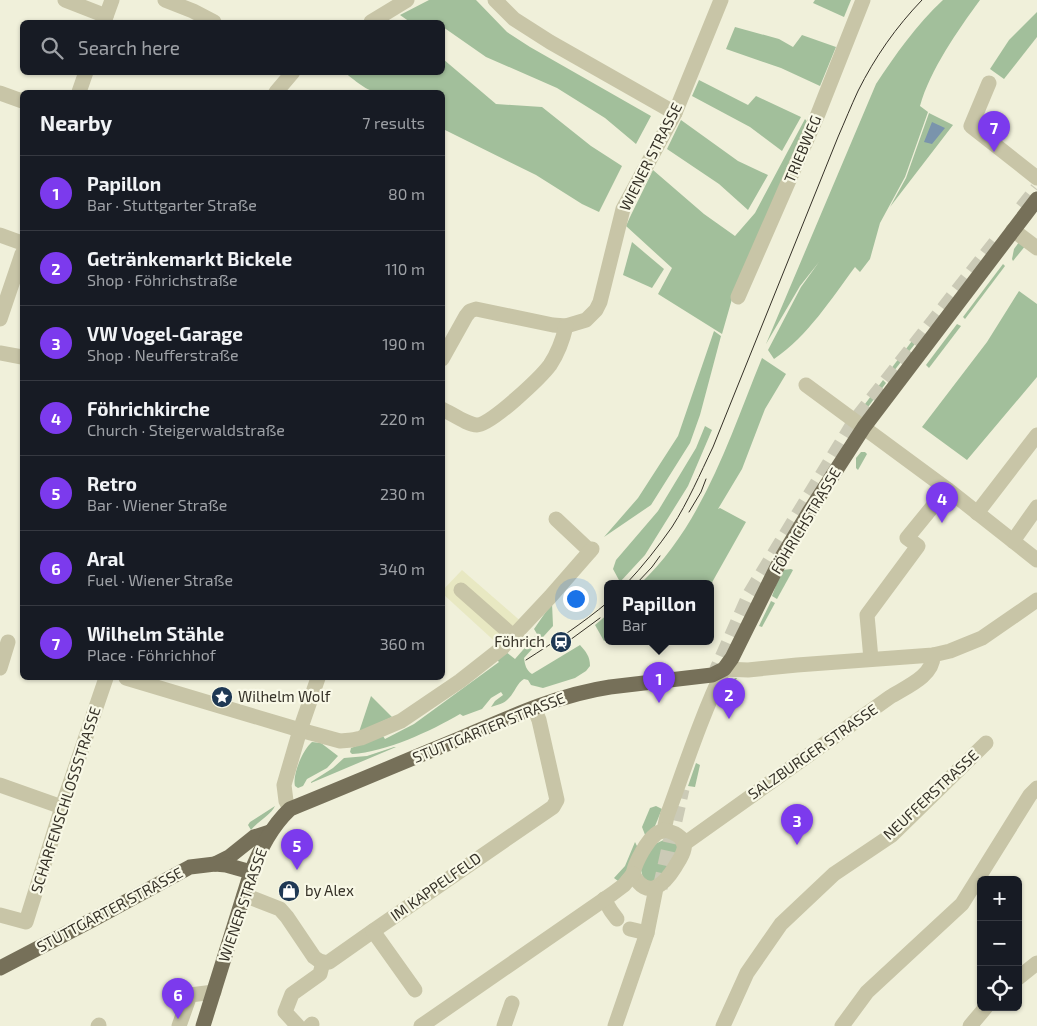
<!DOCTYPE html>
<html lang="en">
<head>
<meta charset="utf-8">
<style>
  body { margin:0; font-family:"Exo 2",sans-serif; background:#242831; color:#f1f3f6 }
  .controls { position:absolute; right:15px; bottom:15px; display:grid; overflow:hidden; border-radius:8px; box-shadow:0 1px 4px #0004 }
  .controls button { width:45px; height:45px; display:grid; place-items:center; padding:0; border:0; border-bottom:1px solid #363941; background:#171b24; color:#f1f3f6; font:25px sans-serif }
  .you { position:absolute; left:575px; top:598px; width:18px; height:18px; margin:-12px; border:4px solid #fff; border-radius:50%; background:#1a73e8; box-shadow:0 0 0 8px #1a73e833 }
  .badge { display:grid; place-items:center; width:32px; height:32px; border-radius:50%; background:#7c3aed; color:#fff; font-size:16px; font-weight:700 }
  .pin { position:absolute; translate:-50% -41px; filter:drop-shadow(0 1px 2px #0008) }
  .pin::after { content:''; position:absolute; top:26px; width:18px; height:15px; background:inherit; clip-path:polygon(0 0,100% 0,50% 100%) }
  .popup { position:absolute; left:604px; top:580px; width:110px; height:65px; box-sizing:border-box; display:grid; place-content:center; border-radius:8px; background:#171b24; filter:drop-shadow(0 1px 4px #0005); font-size:16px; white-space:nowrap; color:#9ea1a6 }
  .popup b { font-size:19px; color:#f1f3f6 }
  .popup::after { content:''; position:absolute; left:50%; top:100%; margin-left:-10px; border:10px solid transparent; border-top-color:#171b24 }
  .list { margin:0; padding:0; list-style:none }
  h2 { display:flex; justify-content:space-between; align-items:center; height:65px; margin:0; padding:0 20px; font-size:21px }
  h2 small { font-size:16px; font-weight:400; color:#9ea1a6 }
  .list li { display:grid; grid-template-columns:32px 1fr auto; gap:15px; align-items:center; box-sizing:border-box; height:75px; padding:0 20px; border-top:1px solid #363941 }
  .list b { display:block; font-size:19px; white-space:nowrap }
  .list p { margin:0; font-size:16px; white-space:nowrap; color:#9ea1a6 }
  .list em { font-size:16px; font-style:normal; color:#9ea1a6 }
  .icon { flex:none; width:28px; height:28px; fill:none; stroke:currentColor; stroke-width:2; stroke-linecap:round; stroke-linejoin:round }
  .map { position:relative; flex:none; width:1037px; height:1026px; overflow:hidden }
  .search { position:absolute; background:#171b24; box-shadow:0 1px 4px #0004; left:20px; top:20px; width:425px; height:55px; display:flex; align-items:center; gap:12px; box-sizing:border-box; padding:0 18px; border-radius:8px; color:#9ea1a6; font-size:19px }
  .panel { position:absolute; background:#171b24; box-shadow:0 1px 4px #0004; left:20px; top:90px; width:425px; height:590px; border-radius:8px }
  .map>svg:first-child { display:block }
  .green { fill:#a2bf9b }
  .plaza { fill:#e8e8c2 }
  .water { fill:#7a94ac }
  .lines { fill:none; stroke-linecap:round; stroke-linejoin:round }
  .major-tunnel { stroke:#cbcab6; stroke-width:15; stroke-dasharray:15 8; stroke-linecap:butt }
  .minor { stroke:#c8c5a7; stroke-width:15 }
  .major { stroke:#767059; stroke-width:15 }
  .tram { stroke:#353127; stroke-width:1 }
  .labels { text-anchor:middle; stroke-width:4.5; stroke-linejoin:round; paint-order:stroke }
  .street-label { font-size:15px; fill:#353127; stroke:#f8f8e6 }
  .poi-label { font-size:15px; fill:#353127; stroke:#f8f8e6; text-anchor:start }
</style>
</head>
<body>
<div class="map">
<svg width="1037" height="1026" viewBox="0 0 1037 1026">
  <rect width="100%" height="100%" fill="#f0f0da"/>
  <g class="green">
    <path d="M429,0H476L507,32L530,47L651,116L636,144L605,118L557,88L486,57L443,27L442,22H410L400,15Z"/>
    <path d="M815,0H851L844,17L813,3Z"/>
    <path d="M943,0H980C958,30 930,70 920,106L928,112L905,177L880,223L870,259L860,272L855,267C831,299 808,336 774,359L768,350L801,287L819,262L800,286L766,344L876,84C896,54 916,25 943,0Z"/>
    <path d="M1037,12V37L1004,79L990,69L1009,40Z"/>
    <path d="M735,27L779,39L793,47L802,35L836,47L820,86L781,68L726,49Z"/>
    <path d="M443,59L496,104L542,107L591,146L622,166L599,212L582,204L536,175L443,129L442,92H387L384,91C372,97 355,80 345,73L442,72Z"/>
    <path d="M699,80L748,105L756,96L801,117L782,151L750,127L692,96Z"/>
    <path d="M929,113L953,125L890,207L906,178Z"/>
    <path d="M805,119L809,124L736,285L722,334L658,294L672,268L626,226L630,217L653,170L704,214L735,236L755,213Z"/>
    <path d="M681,120L738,161L768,175L748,210L719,184L667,149Z"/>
    <path d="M632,242L664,269L652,288L623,275Z"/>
    <path d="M1019,242L1026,245L1013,261L1012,259L1014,249Z"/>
    <path d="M1003,264L1005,266L965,319L963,317Z"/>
    <path d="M1019,291L1037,304V377L967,460L922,427L987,342Z"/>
    <path d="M957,324L961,326L929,368L926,365Z"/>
    <path d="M714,331L721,336L700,415L690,443L651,505L604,537L638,498L678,436Z"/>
    <path d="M915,337L918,340L890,376L887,374Z"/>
    <path d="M762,358L786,374L765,409L742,469L718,509L720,508L746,522L710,586V584H640C703,525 730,436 762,358Z"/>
    <path d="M883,380L886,383L859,419L856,416Z"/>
    <path d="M705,426L712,430L688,486L645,555L620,582L613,569L616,560L658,511L696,448Z"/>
    <path d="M861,452H865L867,454L858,470L856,468V458Z"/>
    <path d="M791,569L793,570L777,599L772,596L781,572L783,570Z"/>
    <path d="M771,601L775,603L762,627L759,626Z"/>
    <path d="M552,603L553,626L524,658C525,665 526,670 532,674L580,645C586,652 590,656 590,666L586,671L575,678L543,688L531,685L528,680L524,679C517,683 515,692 509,698C504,704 497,705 491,707L495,701L503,695L501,692L491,698L482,709L463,716L460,714C431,731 386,752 352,754L350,752L351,748L383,736L385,739L414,724L499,662L497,660L506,652L515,659L537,634L534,629Z"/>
    <path d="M608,614V639L604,641L595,625Z"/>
    <path d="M735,678H737L726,700L721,699L728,685Z"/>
    <path d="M371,696L392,717L359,732Z"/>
    <path d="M312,742L321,743L338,756L327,768L307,779L303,786L298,788L295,786C292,775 303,749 312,742Z"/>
    <path d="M394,747H396L311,783V782L333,768L344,758L367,756Z"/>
    <path d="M696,763L700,765L695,787L688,786Z"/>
    <path d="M275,806C271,815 258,821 251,830L248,825L250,822Z"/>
    <path d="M656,806L662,809L655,826L647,840L642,827L650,808Z"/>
    <path d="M670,837L676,841L679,847L668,875L649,883L643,878L641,870L643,861L655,844Z"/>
    <path d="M635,842L640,852L626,872L618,881L614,878L625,866Z"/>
  </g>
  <path class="plaza" d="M462,570L524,624L502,648L443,594L442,591Z"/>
  <path class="water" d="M932,122L945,128L932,144L924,142Z"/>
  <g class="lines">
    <g class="major-tunnel">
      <path d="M1022,208L1037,189"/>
      <path d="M713,678L750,594L855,421L996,242"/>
      <path d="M660,888L682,789"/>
    </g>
    <g class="minor">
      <path d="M65,0L106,16"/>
      <path d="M165,0L193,11L214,22"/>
      <path d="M495,0L514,19L550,42L675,113"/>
      <path d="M104,22L112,0"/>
      <path d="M371,22L407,0"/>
      <path d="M989,83L971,126L1037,178"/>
      <path d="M79,92L86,72"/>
      <path d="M276,92L293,72"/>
      <path d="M0,93L22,101"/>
      <path d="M1013,230L1037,248"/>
      <path d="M0,235L22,243"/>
      <path d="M738,297L818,114L863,0"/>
      <path d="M0,319L22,254"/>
      <path d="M0,353L22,357"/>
      <path d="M442,359L466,316L470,311L476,309L553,325L566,326L586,320L596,310L600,302L623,209L675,113L721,0"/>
      <path d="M806,385L947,489L1037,560"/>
      <path d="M442,409C451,413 468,425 477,425C491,425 541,377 550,365C558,353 563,339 566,326"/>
      <path d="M977,513L1037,435"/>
      <path d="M556,519L590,551"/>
      <path d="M1013,541L1037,507"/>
      <path d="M461,590L513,636"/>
      <path d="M871,659L867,615L918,546L907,538L947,489"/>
      <path d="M0,668L8,642"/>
      <path d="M126,678L300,730L340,741L352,740L361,738L401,721L460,681L502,648L550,597L592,549"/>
      <path d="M0,785L62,807"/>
      <path d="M290,809L286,801L284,785L300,730L318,678"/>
      <path d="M684,844L890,697C906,687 934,676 933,655"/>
      <path d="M633,874C635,862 647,841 656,834C658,832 661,832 664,830L667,816C685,767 701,717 724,669L748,670L797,665L933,655L950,651L982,638L1037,600"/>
      <path d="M633,874C647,901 664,885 675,867C678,862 683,855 684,849C685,847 683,841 681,838C677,834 669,831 664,830"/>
      <path d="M244,895L280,909L287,917L314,957C319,961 322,963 329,962L373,931L553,807L557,800L539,720L534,708"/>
      <path d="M604,899L611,911L617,919"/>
      <path d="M0,915L26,922L62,807L106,678"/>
      <path d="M630,929L647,933"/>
      <path d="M373,931L415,990"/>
      <path d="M1018,978L1037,963"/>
      <path d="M98,1026L99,1025"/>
      <path d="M179,1026L190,995L214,992"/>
      <path d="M298,1026L285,1012L292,994L320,974L323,962"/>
      <path d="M310,1026L312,1024"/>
      <path d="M421,1026L612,894L624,885L633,874"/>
      <path d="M504,1026L512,1003"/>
      <path d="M615,1026L647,933L656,888"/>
      <path d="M723,1026L747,973L781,924L834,874L892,835L986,743"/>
      <path d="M842,1026L867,992L962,904L1030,795L1037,788"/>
      <path d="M970,1026L986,1007"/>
    </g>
    <g class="major">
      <path d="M215,864L229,857L254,837L270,832"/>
      <path d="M0,968L94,919L190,867L215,864L226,865L251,872"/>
      <path d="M203,1026L251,872C261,848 271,827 290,809C347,786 403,762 459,739C508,718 557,695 610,687L712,675L724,669L732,658L782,557L809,512L864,427L1037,199"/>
    </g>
    <g class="tram">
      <path d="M689,512L701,492L706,479"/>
      <path d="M626,584C643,566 658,547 672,527C688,502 700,474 713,447L838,137C845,121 851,106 858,91C875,57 896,27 922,0"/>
      <path d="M636,584L652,567L660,556"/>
      <path d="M570,640L600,618"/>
      <path d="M526,660C554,642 582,624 608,602"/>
    </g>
  </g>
  <defs>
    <g id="station-disc" transform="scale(1.125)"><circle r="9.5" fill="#1e3854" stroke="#f8f8e6"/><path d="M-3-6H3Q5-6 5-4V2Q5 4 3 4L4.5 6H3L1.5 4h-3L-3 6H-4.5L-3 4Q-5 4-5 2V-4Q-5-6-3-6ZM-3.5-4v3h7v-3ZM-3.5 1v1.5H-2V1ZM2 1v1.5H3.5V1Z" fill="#fff"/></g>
    <g id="sight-disc" transform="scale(1.125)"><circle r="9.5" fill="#1e3854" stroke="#f8f8e6"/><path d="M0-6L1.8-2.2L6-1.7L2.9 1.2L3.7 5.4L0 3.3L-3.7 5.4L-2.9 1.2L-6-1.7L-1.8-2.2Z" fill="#fff"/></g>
    <g id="shop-disc" transform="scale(1.125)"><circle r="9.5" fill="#1e3854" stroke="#f8f8e6"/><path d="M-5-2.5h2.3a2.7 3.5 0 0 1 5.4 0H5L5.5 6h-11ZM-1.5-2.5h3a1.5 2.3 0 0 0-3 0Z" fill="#fff"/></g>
  </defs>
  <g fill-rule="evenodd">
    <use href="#station-disc" x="561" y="642"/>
    <use href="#sight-disc" x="222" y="697"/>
    <use href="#shop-disc" x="289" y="891"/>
  </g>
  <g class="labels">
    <g class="street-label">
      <text transform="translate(803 149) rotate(-67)" y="5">TRIEBWEG</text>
      <text transform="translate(651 157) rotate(-63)" y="5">WIENER STRASSE</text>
      <text transform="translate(806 521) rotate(-59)" y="5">FÖHRICHSTRASSE</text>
      <text transform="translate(489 728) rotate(-22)" y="5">STUTTGARTER STRASSE</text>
      <text transform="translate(813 752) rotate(-35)" y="5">SALZBURGER STRASSE</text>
      <text transform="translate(931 795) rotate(-43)" y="5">NEUFFERSTRASSE</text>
      <text transform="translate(66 800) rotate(-72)" y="5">SCHARFENSCHLOSSSTRASSE</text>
      <text transform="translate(436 887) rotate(-35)" y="5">IM KAPPELFELD</text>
      <text transform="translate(243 905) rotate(-71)" y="5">WIENER STRASSE</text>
      <text transform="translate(110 910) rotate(-28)" y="5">STUTTGARTER STRASSE</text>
    </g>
    <g class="poi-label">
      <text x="545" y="647" text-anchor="end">Föhrich</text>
      <text x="238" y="702">Wilhelm Wolf</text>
      <text x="305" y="896">by Alex</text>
    </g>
  </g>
</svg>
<div class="controls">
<button>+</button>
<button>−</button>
<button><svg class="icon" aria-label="locate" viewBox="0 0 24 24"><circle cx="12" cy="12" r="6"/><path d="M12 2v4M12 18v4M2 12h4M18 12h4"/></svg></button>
</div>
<div class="you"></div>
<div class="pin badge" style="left:659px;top:703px">1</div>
<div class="popup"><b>Papillon</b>Bar</div>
<div class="pin badge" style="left:729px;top:719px">2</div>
<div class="pin badge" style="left:797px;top:845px">3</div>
<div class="pin badge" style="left:942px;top:523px">4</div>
<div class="pin badge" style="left:297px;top:870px">5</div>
<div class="pin badge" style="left:178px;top:1019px">6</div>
<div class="pin badge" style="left:994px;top:152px">7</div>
<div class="search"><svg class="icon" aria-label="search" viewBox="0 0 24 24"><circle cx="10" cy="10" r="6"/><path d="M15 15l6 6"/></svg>Search here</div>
<section class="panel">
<h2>Nearby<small>7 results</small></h2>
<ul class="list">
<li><span class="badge">1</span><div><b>Papillon</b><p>Bar · Stuttgarter Straße</p></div><em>80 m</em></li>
<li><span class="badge">2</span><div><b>Getränkemarkt Bickele</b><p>Shop · Föhrichstraße</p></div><em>110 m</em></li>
<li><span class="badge">3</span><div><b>VW Vogel-Garage</b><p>Shop · Neufferstraße</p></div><em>190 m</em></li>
<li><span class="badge">4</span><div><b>Föhrichkirche</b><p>Church · Steigerwaldstraße</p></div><em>220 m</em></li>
<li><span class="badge">5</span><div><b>Retro</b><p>Bar · Wiener Straße</p></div><em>230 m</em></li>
<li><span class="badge">6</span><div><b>Aral</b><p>Fuel · Wiener Straße</p></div><em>340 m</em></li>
<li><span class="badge">7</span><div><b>Wilhelm Stähle</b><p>Place · Föhrichhof</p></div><em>360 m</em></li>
</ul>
</section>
</div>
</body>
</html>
